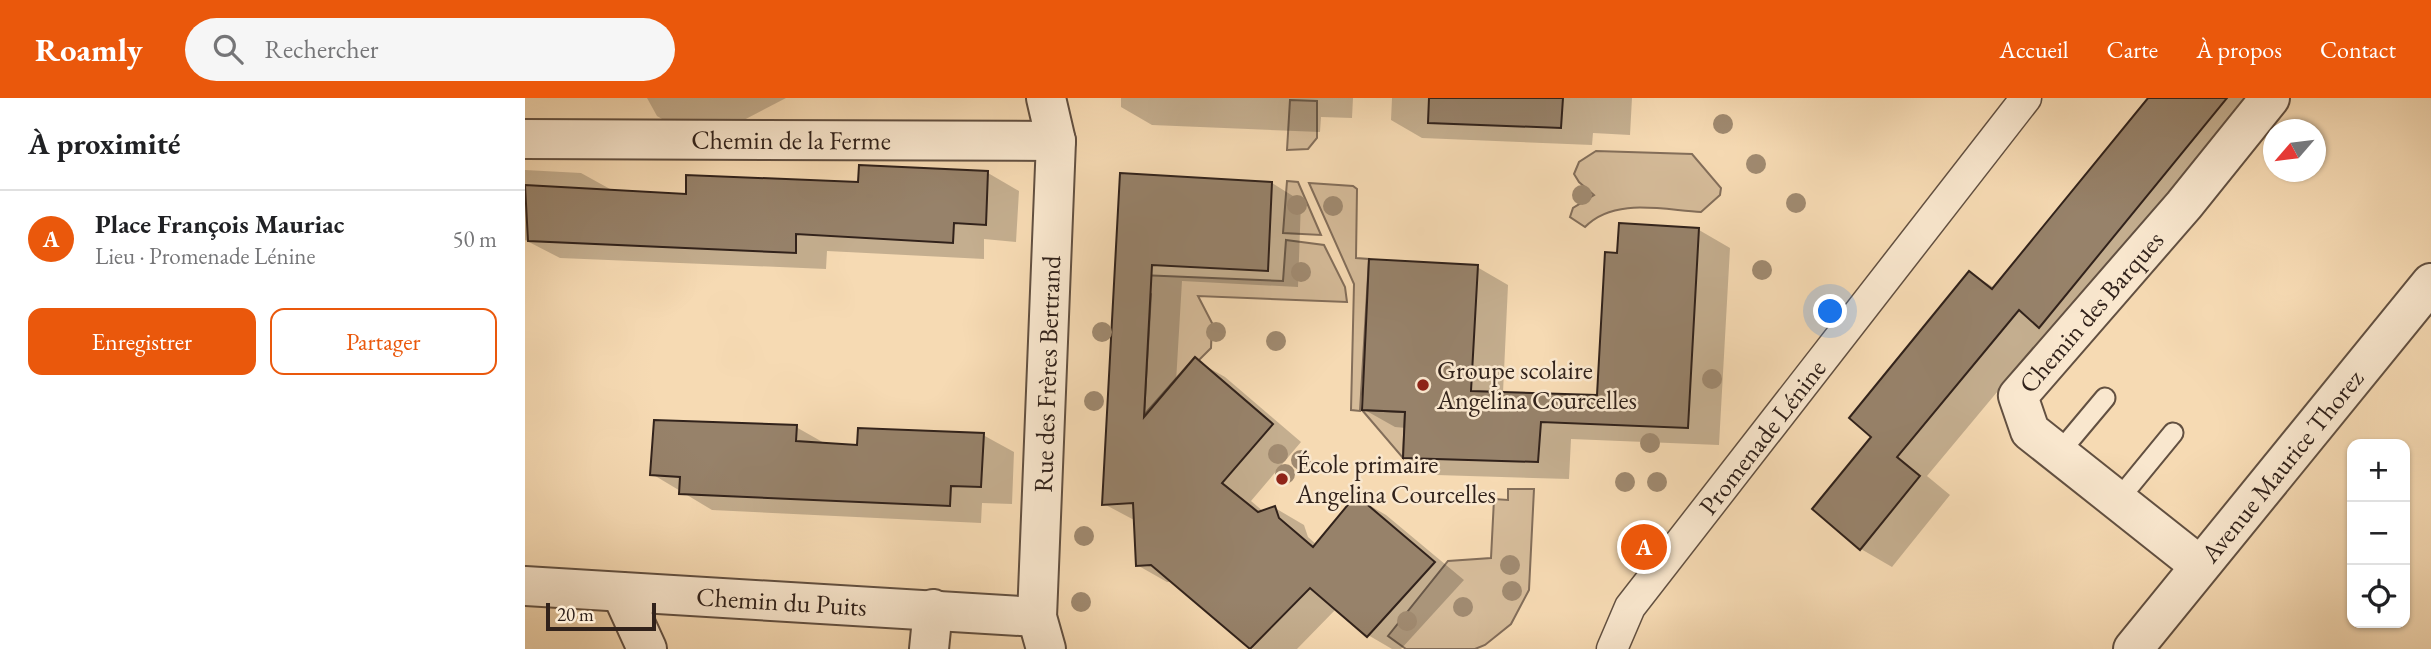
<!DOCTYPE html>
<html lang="fr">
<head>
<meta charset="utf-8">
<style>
  body { margin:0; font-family:"EB Garamond",serif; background:#f6f6f6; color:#202124 }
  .controls { position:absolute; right:21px; bottom:21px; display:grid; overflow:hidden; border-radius:14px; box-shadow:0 2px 5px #0004 }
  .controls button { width:63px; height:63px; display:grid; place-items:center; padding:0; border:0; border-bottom:2px solid #e0e0e0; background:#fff; color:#202124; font:35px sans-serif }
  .compass { position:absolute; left:1738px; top:21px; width:63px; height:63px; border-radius:50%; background:#fff; box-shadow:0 2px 5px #0004; rotate:242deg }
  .scale { position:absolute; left:21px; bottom:18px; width:110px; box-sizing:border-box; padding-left:7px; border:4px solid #31221b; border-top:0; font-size:19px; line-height:24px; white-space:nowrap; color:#31221b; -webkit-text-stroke:5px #f9e7ce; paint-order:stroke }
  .you { position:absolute; left:1306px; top:214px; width:24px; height:24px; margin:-18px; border:5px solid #fff; border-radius:50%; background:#1a73e8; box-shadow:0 0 0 10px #1a73e833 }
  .badge { display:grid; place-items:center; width:46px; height:46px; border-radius:50%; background:#ea580c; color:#fff; font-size:23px; font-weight:700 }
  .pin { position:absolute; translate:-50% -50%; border:4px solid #fff; box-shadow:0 2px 7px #0006 }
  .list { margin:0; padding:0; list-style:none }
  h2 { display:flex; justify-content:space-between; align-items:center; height:91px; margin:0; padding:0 28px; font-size:30px }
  h2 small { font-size:23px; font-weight:400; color:#757577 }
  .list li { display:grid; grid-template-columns:46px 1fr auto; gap:21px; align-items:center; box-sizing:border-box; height:98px; padding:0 28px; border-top:2px solid #e0e0e0 }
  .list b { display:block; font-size:26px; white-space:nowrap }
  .list p { margin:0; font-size:23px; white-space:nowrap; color:#757577 }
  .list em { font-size:23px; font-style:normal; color:#757577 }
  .actions { display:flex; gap:14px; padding:21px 28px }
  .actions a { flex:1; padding:16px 0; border:2px solid #ea580c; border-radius:14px; text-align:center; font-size:24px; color:#ea580c }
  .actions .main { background:#ea580c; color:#fff }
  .icon { flex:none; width:38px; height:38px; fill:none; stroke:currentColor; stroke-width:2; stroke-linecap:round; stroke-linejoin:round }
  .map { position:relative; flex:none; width:1906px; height:551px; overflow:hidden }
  header { display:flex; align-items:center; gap:42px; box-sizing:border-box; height:98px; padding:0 35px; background:#ea580c; color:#fff }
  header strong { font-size:33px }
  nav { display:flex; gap:38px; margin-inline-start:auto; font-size:24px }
  .search { width:490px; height:63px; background:#f6f6f6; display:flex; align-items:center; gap:18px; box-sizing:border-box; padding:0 24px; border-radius:38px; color:#757577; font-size:26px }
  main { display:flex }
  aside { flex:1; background:#fff }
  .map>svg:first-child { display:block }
  .green { fill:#d5bb99; stroke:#836e5a; stroke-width:2 }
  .shadow { fill:#0003 }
  .building { fill:#97826a; stroke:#31221b; stroke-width:2 }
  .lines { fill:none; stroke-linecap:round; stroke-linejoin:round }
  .service-casing { stroke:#625041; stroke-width:23 }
  .pedestrian-casing { stroke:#625041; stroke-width:33 }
  .minor-casing { stroke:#625041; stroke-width:42 }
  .tertiary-casing { stroke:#625041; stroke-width:42 }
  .service { stroke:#f9e7ce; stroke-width:19 }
  .pedestrian { stroke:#f9e7ce; stroke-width:30 }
  .minor { stroke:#f9e7ce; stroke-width:38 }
  .tertiary { stroke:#f9e7ce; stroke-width:38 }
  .tree { fill:#a08a70 }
  .poi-dot { fill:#8f2418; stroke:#f9e7ce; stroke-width:2.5 }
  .labels { text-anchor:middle; stroke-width:5; stroke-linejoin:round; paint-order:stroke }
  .street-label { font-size:26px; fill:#31221b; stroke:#f9e7ce }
  .poi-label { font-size:26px; fill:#31221b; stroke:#f9e7ce; text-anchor:start }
</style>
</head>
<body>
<header>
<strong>Roamly</strong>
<div class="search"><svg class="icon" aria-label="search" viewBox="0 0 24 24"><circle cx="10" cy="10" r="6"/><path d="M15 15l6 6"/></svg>Rechercher</div>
<nav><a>Accueil</a><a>Carte</a><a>À propos</a><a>Contact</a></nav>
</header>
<main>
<aside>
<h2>À proximité<small></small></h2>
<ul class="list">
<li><span class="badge">A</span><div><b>Place François Mauriac</b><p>Lieu · Promenade Lénine</p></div><em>50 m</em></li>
</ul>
<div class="actions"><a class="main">Enregistrer</a><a>Partager</a></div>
</aside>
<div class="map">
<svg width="1906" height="551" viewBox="0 0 1906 551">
  <rect width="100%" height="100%" fill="#f6dab3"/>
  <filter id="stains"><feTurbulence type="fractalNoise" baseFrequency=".00286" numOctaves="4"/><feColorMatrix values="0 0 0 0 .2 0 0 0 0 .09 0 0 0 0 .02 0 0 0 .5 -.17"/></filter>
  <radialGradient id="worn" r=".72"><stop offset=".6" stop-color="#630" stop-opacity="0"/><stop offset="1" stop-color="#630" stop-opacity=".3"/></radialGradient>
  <g class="green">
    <path d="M765,2L792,3V40L783,51L762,52Z"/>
    <path d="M1071,53L1167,56L1196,90L1195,97L1176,114C1138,112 1089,99 1060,129L1045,119L1048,110L1069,97L1054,84L1049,76L1054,64Z"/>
    <path d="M762,83L773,84L796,137L758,135Z"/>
    <path d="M784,85L828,88L832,91L831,160L844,161L835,313L826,312L829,186Z"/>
    <path d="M761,142L799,147L820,189L822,204L673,198L687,225L686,250L672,264L669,260L619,317L626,196L591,176L758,183Z"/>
    <path d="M837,312L880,314L878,360Z"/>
    <path d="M983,391H1009L1004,492L986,526L960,547L950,551H881L863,538L923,463L966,460L969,401L983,402Z"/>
  </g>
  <g class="shadow">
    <path d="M122,0H261L190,37H164L132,18Z"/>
    <path d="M596,0H828L827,20L796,19L795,34L627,27L596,9Z"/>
    <path d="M867,0H1107L1105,37L1068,35L1067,47L897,40L866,22Z"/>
    <path d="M1626,0H1736L1546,246L1523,233L1402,378L1425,397L1367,469L1336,451L1290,411L1349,338L1445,175L1470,190Z"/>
    <path d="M0,72L56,75L85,91L82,93L163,97L463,75L494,93L491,144L459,141V161L302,153L301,171L35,160L0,142Z"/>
    <path d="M597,77L747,85L776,103L773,189L657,183L651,284L670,262L700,279L776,344L726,403L739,414L750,410L779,427L783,439L792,447L832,400L861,417L939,482L876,551H867L843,537L812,510L772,551H728L648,484H642L612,467L611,423L579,406Z"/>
    <path d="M1174,132L1205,150L1194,347L1046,341L1044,381L911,377L880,359L881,330L870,329L838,311L952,169L983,187L978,295L1073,299L1094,157Z"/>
    <path d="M271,329L301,346L334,348L458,337L489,354L487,406L457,405L456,425L187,412L127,376Z"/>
  </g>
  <g class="building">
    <path d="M904,0H1038L1036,30L903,25Z"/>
    <path d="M1623,0H1702L1514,230L1494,212L1372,359L1395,378L1335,452L1287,411L1346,339L1324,320L1444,173L1467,191Z"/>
    <path d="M334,67L463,73L461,127L429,125L428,145L271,136V155L3,143L0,87L161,96V77L333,84Z"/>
    <path d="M595,75L747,84L743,173L627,167L619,319L670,259L748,326L697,385L733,414L750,408L754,420L788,449L831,397L910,464L842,539L785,490L725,551L626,467L611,468L608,405L577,407Z"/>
    <path d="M1094,125L1174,130L1163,330L1016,324L1013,364L878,360L880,314L837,312L844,161L953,167L946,293L1072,297L1080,154L1092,155Z"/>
    <path d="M129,322L272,327L271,343L332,347L333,330L459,335L456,389L426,388L425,408L154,396L155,379L125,377Z"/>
  </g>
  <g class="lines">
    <g class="service-casing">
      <g id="service">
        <path d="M1533,356L1580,300"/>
        <path d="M1593,402L1648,335"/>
      </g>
    </g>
    <g class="pedestrian-casing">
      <g id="pedestrian">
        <path id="s1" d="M1087,551L1105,509L1501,0"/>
      </g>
    </g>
    <g class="minor-casing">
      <g id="minor">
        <path d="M521,0L531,43L512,519L521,551"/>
        <path id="s2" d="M0,41L531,43"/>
        <path id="s3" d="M1674,467L1505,333L1493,298L1659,107L1745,0"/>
        <path id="s4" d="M0,488L512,519"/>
        <path d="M96,494L122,551"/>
        <path d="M404,551L408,511"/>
      </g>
    </g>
    <g class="tertiary-casing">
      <g id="tertiary">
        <path id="s5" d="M1608,551L1906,185"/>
      </g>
    </g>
    <use href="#service" class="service"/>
    <use href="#pedestrian" class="pedestrian"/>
    <use href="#minor" class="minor"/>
    <use href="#tertiary" class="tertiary"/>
  </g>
  <g class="tree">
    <circle cx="1198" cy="26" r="10"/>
    <circle cx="1231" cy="66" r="10"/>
    <circle cx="1057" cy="97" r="10"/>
    <circle cx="1271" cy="105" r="10"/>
    <circle cx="772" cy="107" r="10"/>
    <circle cx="808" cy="108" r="10"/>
    <circle cx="1237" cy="172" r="10"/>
    <circle cx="776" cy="174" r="10"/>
    <circle cx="577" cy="234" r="10"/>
    <circle cx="691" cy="234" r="10"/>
    <circle cx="751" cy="243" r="10"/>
    <circle cx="1187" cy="281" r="10"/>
    <circle cx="569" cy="303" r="10"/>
    <circle cx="1125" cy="345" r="10"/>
    <circle cx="753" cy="356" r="10"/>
    <circle cx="776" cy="362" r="10"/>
    <circle cx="760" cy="376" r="10"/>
    <circle cx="1100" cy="384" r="10"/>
    <circle cx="1132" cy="384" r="10"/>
    <circle cx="559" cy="438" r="10"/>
    <circle cx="985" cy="467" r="10"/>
    <circle cx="987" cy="493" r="10"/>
    <circle cx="556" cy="504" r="10"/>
    <circle cx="938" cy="509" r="10"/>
    <circle cx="882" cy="523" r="10"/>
  </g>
  <g class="poi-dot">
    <circle cx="898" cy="287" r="7"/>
    <circle cx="757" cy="381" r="7"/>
  </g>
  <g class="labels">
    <g class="street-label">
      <text dy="9" stroke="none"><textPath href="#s2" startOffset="266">Chemin de la Ferme</textPath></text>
      <text dy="9" stroke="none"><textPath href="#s3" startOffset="364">Chemin des Barques</textPath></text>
      <text transform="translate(522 276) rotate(-88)" y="9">Rue des Frères Bertrand</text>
      <text dy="9" stroke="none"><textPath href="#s1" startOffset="261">Promenade Lénine</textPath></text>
      <text dy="9" stroke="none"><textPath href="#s5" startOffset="236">Avenue Maurice Thorez</textPath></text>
      <text dy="9" stroke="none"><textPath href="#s4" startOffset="257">Chemin du Puits</textPath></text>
    </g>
    <g class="poi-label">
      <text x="912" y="281">Groupe scolaire<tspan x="912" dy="30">Angelina Courcelles</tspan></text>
      <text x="771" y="375">École primaire<tspan x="771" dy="30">Angelina Courcelles</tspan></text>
    </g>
  </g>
  <rect width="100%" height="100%" filter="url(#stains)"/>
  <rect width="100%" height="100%" fill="url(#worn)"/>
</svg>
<div class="controls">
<button>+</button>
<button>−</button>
<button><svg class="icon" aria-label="locate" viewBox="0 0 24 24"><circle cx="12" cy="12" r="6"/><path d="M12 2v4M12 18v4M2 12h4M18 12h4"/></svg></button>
</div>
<svg class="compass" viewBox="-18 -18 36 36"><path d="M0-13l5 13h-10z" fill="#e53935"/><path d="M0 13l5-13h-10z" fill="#757577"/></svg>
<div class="scale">20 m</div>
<div class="you"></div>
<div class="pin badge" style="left:1119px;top:449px">A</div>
</div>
</main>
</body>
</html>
